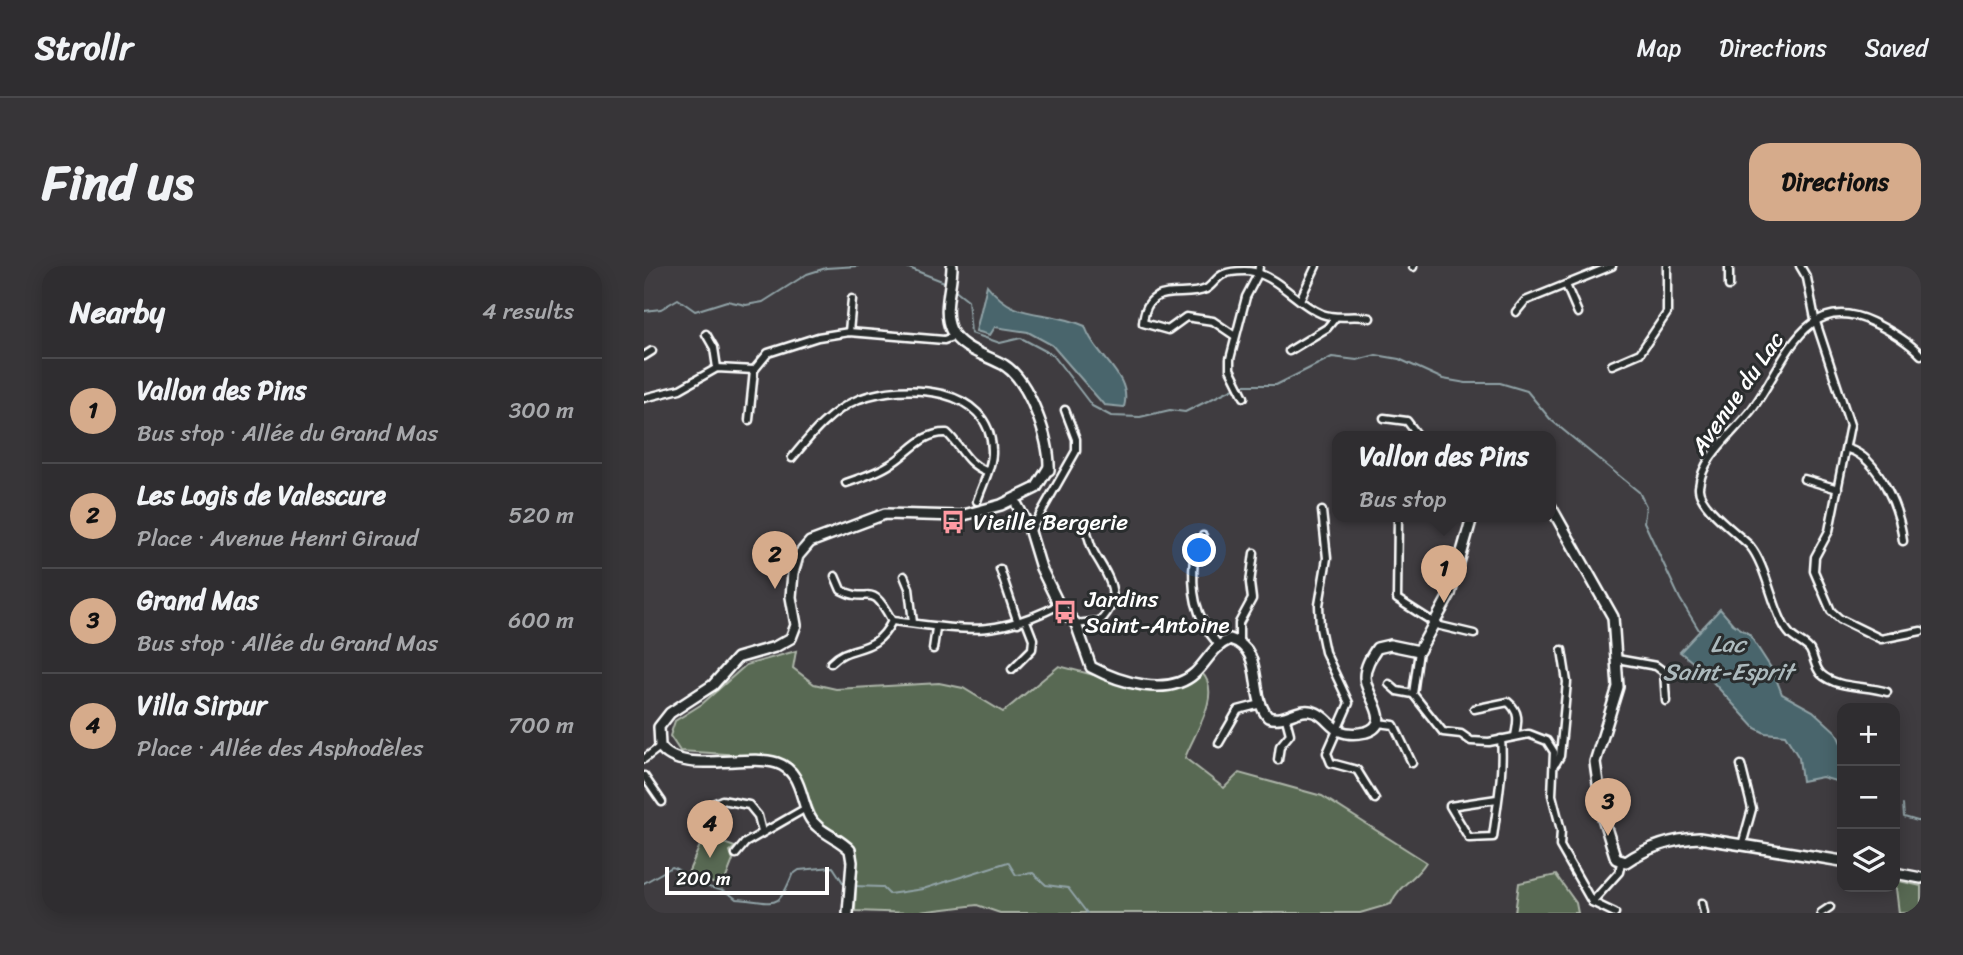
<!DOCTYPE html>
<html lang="en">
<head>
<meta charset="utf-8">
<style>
  body { margin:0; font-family:Sriracha,sans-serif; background:#373538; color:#f1f3f6 }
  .controls { position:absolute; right:21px; bottom:21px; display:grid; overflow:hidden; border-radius:14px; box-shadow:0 4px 18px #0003 }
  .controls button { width:63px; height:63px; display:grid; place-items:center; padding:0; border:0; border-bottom:2px solid #4a494c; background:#2f2d30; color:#f1f3f6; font:35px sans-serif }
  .scale { position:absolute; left:21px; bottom:18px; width:164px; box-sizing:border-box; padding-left:7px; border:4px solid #fff; border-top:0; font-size:19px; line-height:24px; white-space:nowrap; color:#fff; -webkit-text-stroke:5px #2a2d2e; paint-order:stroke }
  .you { position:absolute; left:556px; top:285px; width:24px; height:24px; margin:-18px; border:5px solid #fff; border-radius:50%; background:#1a73e8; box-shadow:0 0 0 10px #1a73e833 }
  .badge { display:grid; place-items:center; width:46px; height:46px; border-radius:50%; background:#d6ab8b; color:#111; font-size:23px; font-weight:700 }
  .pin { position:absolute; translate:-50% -58px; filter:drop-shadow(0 2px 4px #0008) }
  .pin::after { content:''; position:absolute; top:37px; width:24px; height:21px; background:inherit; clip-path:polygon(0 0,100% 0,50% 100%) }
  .popup { position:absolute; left:688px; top:165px; width:224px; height:91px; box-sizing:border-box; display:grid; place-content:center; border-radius:14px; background:#2f2d30; filter:drop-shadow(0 2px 5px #0005); font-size:23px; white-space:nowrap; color:#a7a8ab }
  .popup b { font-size:26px; color:#f1f3f6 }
  .popup::after { content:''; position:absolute; left:50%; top:100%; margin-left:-14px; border:14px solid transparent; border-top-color:#2f2d30 }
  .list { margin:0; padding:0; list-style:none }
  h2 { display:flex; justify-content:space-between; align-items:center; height:91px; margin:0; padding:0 28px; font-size:30px }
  h2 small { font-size:23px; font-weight:400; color:#a7a8ab }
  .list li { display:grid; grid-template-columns:46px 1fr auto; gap:21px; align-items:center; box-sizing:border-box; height:105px; padding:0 28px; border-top:2px solid #4a494c }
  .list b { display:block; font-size:26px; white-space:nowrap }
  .list p { margin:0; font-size:23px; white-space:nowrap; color:#a7a8ab }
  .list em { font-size:23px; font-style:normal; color:#a7a8ab }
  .icon { flex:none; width:38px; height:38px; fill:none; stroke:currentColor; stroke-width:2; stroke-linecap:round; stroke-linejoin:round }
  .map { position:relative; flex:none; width:1277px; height:647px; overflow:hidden; border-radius:21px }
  header { display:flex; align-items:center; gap:42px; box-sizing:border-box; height:98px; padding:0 35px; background:#2f2d30; border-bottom:2px solid #4a494c }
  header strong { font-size:33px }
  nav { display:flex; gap:38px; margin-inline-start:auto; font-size:24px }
  .intro { display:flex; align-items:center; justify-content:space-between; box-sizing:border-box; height:168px; padding:0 42px }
  h1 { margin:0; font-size:49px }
  .button { padding:18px 32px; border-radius:21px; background:#d6ab8b; color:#111; font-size:24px; font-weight:700 }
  main { display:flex; gap:42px; padding:0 42px }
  aside { flex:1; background:#2f2d30; border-radius:21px; box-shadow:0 4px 18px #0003 }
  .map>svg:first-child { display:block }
  .green { fill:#586952; stroke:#acb4a8; stroke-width:2 }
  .water { fill:#48656c; stroke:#91a3a7; stroke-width:2 }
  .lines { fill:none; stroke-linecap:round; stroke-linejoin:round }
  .stream { stroke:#91a3a7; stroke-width:2 }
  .street-casing { stroke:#fff; stroke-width:11 }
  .secondary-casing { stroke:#fff; stroke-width:14 }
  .street { stroke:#2a2d2e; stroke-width:6 }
  .secondary { stroke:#2a2d2e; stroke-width:9 }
  .labels { text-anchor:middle; stroke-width:6; stroke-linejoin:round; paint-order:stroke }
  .street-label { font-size:23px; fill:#fff; stroke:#2a2d2e }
  .poi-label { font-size:23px; fill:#fff; stroke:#2a2d2e; text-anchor:start }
  .water-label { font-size:24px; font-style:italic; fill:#adbabd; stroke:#2a2d2e }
</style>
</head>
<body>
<header>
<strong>Strollr</strong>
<nav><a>Map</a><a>Directions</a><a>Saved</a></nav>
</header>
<div class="intro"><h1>Find us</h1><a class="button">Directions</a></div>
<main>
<aside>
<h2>Nearby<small>4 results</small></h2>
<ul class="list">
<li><span class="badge">1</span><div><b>Vallon des Pins</b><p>Bus stop · Allée du Grand Mas</p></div><em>300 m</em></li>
<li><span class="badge">2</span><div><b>Les Logis de Valescure</b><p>Place · Avenue Henri Giraud</p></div><em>520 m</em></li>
<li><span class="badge">3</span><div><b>Grand Mas</b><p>Bus stop · Allée du Grand Mas</p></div><em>600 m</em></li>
<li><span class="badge">4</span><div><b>Villa Sirpur</b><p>Place · Allée des Asphodèles</p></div><em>700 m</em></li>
</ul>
</aside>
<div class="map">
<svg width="1277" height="647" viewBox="0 0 1277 647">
  <rect width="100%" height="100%" fill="#3f3c40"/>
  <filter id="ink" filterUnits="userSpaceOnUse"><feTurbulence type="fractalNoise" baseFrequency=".0143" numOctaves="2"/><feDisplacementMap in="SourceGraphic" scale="14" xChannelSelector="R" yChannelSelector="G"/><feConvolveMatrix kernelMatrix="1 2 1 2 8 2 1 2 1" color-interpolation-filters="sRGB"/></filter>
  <g filter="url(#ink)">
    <g class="green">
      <path d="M152,385L149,402L170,418L192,423L295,417L319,422L359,446L415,400L512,425L536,421L558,407C579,428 549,469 541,492L580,522L595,507L678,530L782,596C771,614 756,617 747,638L716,647H356L333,639L267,647L211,645L213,588L203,574L174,555L158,516L148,499L127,491L36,485L26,470L31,455L58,438L102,399Z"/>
      <path d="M60,570L91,581L86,585L89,594L78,622L65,615L50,613L44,607Z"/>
      <path d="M912,609L932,637L934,647H871L875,617Z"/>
      <path d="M1251,614L1277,620V647H1255Z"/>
    </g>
    <g class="water">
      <path d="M343,19C374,58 399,41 441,60C451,91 489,109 480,141L460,139L408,79L384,66L351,61L346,69L332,65Z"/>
      <path d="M1076,343L1089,358L1105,368L1129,405L1138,428L1169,445L1192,466L1198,479V517L1178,511L1158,515L1155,492L1141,469L1121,467L1111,462L1056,402L1036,386Z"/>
    </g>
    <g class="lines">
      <g class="stream">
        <path d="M260,0L303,17"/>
        <path d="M310,23L324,34L327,67L356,77L377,72L409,89L448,140L467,150L496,151L526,144L541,146L596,119H632L688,91L713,94L732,89L755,93L799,113L822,117H856L883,125L907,154L995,226L1002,240L1000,256L1036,333L1055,364"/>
        <path d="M0,45L17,43L34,33L51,45L83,35L102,39L119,36L163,8L182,2L214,0"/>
        <path d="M1259,539L1260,551L1277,556"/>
        <path d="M0,617L28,601C39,605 42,611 51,616C66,624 79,621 92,633C131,635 133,647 148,609L155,604L189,601L200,618L204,619"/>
        <path d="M209,620L238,621L245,628L279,623L364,596L372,609L389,607L402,619L424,622L443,647"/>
      </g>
      <g class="street-casing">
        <g id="street">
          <path d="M769,0V1"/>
          <path d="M1156,0L1163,12L1171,53L1206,159L1185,265L1171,291L1170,305L1187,345L1196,353L1237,373L1277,365"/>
          <path d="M922,19L934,47"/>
          <path d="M1085,20V0"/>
          <path d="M656,34L672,0"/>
          <path d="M872,46L881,35L968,0"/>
          <path d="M205,66L208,33"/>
          <path d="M62,68L70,82L73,102"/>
          <path d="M591,70L569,55L542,51L524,64L499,57C503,13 539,34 562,23C568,20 572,12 578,9C584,5 603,4 610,6C637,13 653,38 678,48C694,54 710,48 726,52"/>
          <path d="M645,85L683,62L691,52"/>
          <path d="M0,90L8,85"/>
          <path d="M968,99L996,87L1023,47V0"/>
          <path d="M600,131L586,103V93L602,31L614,8L615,0"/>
          <path d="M0,132L36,123L73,102L110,104"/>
          <path d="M740,152L763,155L775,171"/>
          <path d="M105,154L110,104L124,87L174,71L205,66L300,74L311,70"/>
          <path d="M1204,183C1235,192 1256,244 1259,275"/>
          <path d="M148,192C166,170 187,144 215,133C262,116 346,120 348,184C349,199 338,220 333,235"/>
          <path d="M1160,213L1194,223"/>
          <path d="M202,217C217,212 232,207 245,199C266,187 277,166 303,167C318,181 321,197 342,205"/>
          <path d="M678,245L683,292L675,339L676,362L681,386L705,437L683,487L687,497L713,504L731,533"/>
          <path d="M754,251L753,333L789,356"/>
          <path d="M386,266L432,185V173L421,144"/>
          <path d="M559,270L558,283L550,290C547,325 550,350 574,378"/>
          <path d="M356,303L374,357"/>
          <path d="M191,310L197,324C228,340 225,312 248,355"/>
          <path d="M260,310L265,322L269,357"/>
          <path d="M248,355C318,363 348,373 415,339"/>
          <path d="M432,358L456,355C479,332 466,313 452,290C447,283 445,272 442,263"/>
          <path d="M788,358L830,368"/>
          <path d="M595,376V357L608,333L606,317L610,287"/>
          <path d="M289,383L292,362"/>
          <path d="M775,385L769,428L799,466L817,468L827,475L845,476L885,468L903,475L910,486L908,529L917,564L916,580L948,636L971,647"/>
          <path d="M973,393L1012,400L1020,406L1022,435"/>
          <path d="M187,397C207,376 230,391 248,355"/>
          <path d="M368,403L388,383L389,373L382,355"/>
          <path d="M745,418L753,425L769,428"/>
          <path d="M1243,426C1223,419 1193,423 1177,408C1171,402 1170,391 1166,384C1161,377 1150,374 1145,367C1130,350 1123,300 1106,280C1093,267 1053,239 1055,221C1058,190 1090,167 1108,143C1141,99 1159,23 1228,56C1245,64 1264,75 1277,89"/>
          <path d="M830,443L864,436C876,446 874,455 871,470"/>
          <path d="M734,457L750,459L768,497"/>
          <path d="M575,477L594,444L617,438"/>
          <path d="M0,493L17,480"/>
          <path d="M634,494L636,480L646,468L642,453"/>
          <path d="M912,497L916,490L923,416L918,384"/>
          <path d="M1097,499L1108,543L1098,579"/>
          <path d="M0,510L18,536"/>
          <path d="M853,533L806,540L825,572L849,571C853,539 860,505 857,473"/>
          <path d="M69,538L78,534L105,539L114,550L118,566"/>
          <path d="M92,588L101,577L162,542"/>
          <path d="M948,636L975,606L977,597"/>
          <path d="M1058,637L1060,647"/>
          <path d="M1177,647L1186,641"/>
        </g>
      </g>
      <g class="secondary-casing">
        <g id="secondary">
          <path d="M308,0C308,20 298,45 307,64C316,83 342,89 360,99C386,115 406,175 405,204"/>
          <path d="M373,239L384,259L397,302L415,339L432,358L447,401C475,416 524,432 551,407C564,395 568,381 586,373C622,384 604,428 624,451C642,457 654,440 670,446C681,449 686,461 696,465C705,469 713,468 722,466C751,457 721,430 721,411C721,400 727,391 733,382L746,379L775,385L806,328L828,251"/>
          <path d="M907,241L969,351L974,421L951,496L959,552L972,593L982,596C1004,581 1028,573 1055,572L1198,595"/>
          <path d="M1251,607L1277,612"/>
          <path d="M204,647L208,596L206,584C194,571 173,566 165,550C156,531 157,505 133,497C102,487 35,510 16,480L15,461L26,447L69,419L93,392L131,381L147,372L152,359L147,331L149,307L154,290L166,276L241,248L316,250L357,239L392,222L405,201"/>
        </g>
      </g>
      <use href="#street" class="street"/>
      <use href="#secondary" class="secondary"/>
    </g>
  </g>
  <defs>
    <g id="bus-bare" transform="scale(1.89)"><path d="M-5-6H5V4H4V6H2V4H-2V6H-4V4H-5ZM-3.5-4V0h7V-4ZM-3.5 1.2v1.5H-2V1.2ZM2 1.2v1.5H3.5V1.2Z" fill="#ff9aa2" stroke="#2a2d2e" stroke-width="2.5" paint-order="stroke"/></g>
  </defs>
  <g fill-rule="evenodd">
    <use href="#bus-bare" x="309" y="256"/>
    <use href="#bus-bare" x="421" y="346"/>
  </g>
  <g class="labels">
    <g class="street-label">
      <text transform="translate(1093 127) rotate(-55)" y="8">Avenue du Lac</text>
    </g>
    <g class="poi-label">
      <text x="329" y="264">Vieille Bergerie</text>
      <text x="441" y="341">Jardins<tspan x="441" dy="26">Saint-Antoine</tspan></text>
    </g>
    <g class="water-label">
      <text x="1084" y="386">Lac<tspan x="1084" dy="28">Saint-Esprit</tspan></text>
    </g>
  </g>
</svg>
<div class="controls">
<button>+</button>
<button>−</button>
<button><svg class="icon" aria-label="layers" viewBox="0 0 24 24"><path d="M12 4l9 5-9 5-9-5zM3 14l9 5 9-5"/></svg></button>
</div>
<div class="scale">200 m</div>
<div class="you"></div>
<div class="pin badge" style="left:800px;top:337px">1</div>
<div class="popup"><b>Vallon des Pins</b>Bus stop</div>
<div class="pin badge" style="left:131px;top:323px">2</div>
<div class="pin badge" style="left:964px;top:570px">3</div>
<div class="pin badge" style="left:66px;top:592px">4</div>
</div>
</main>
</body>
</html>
